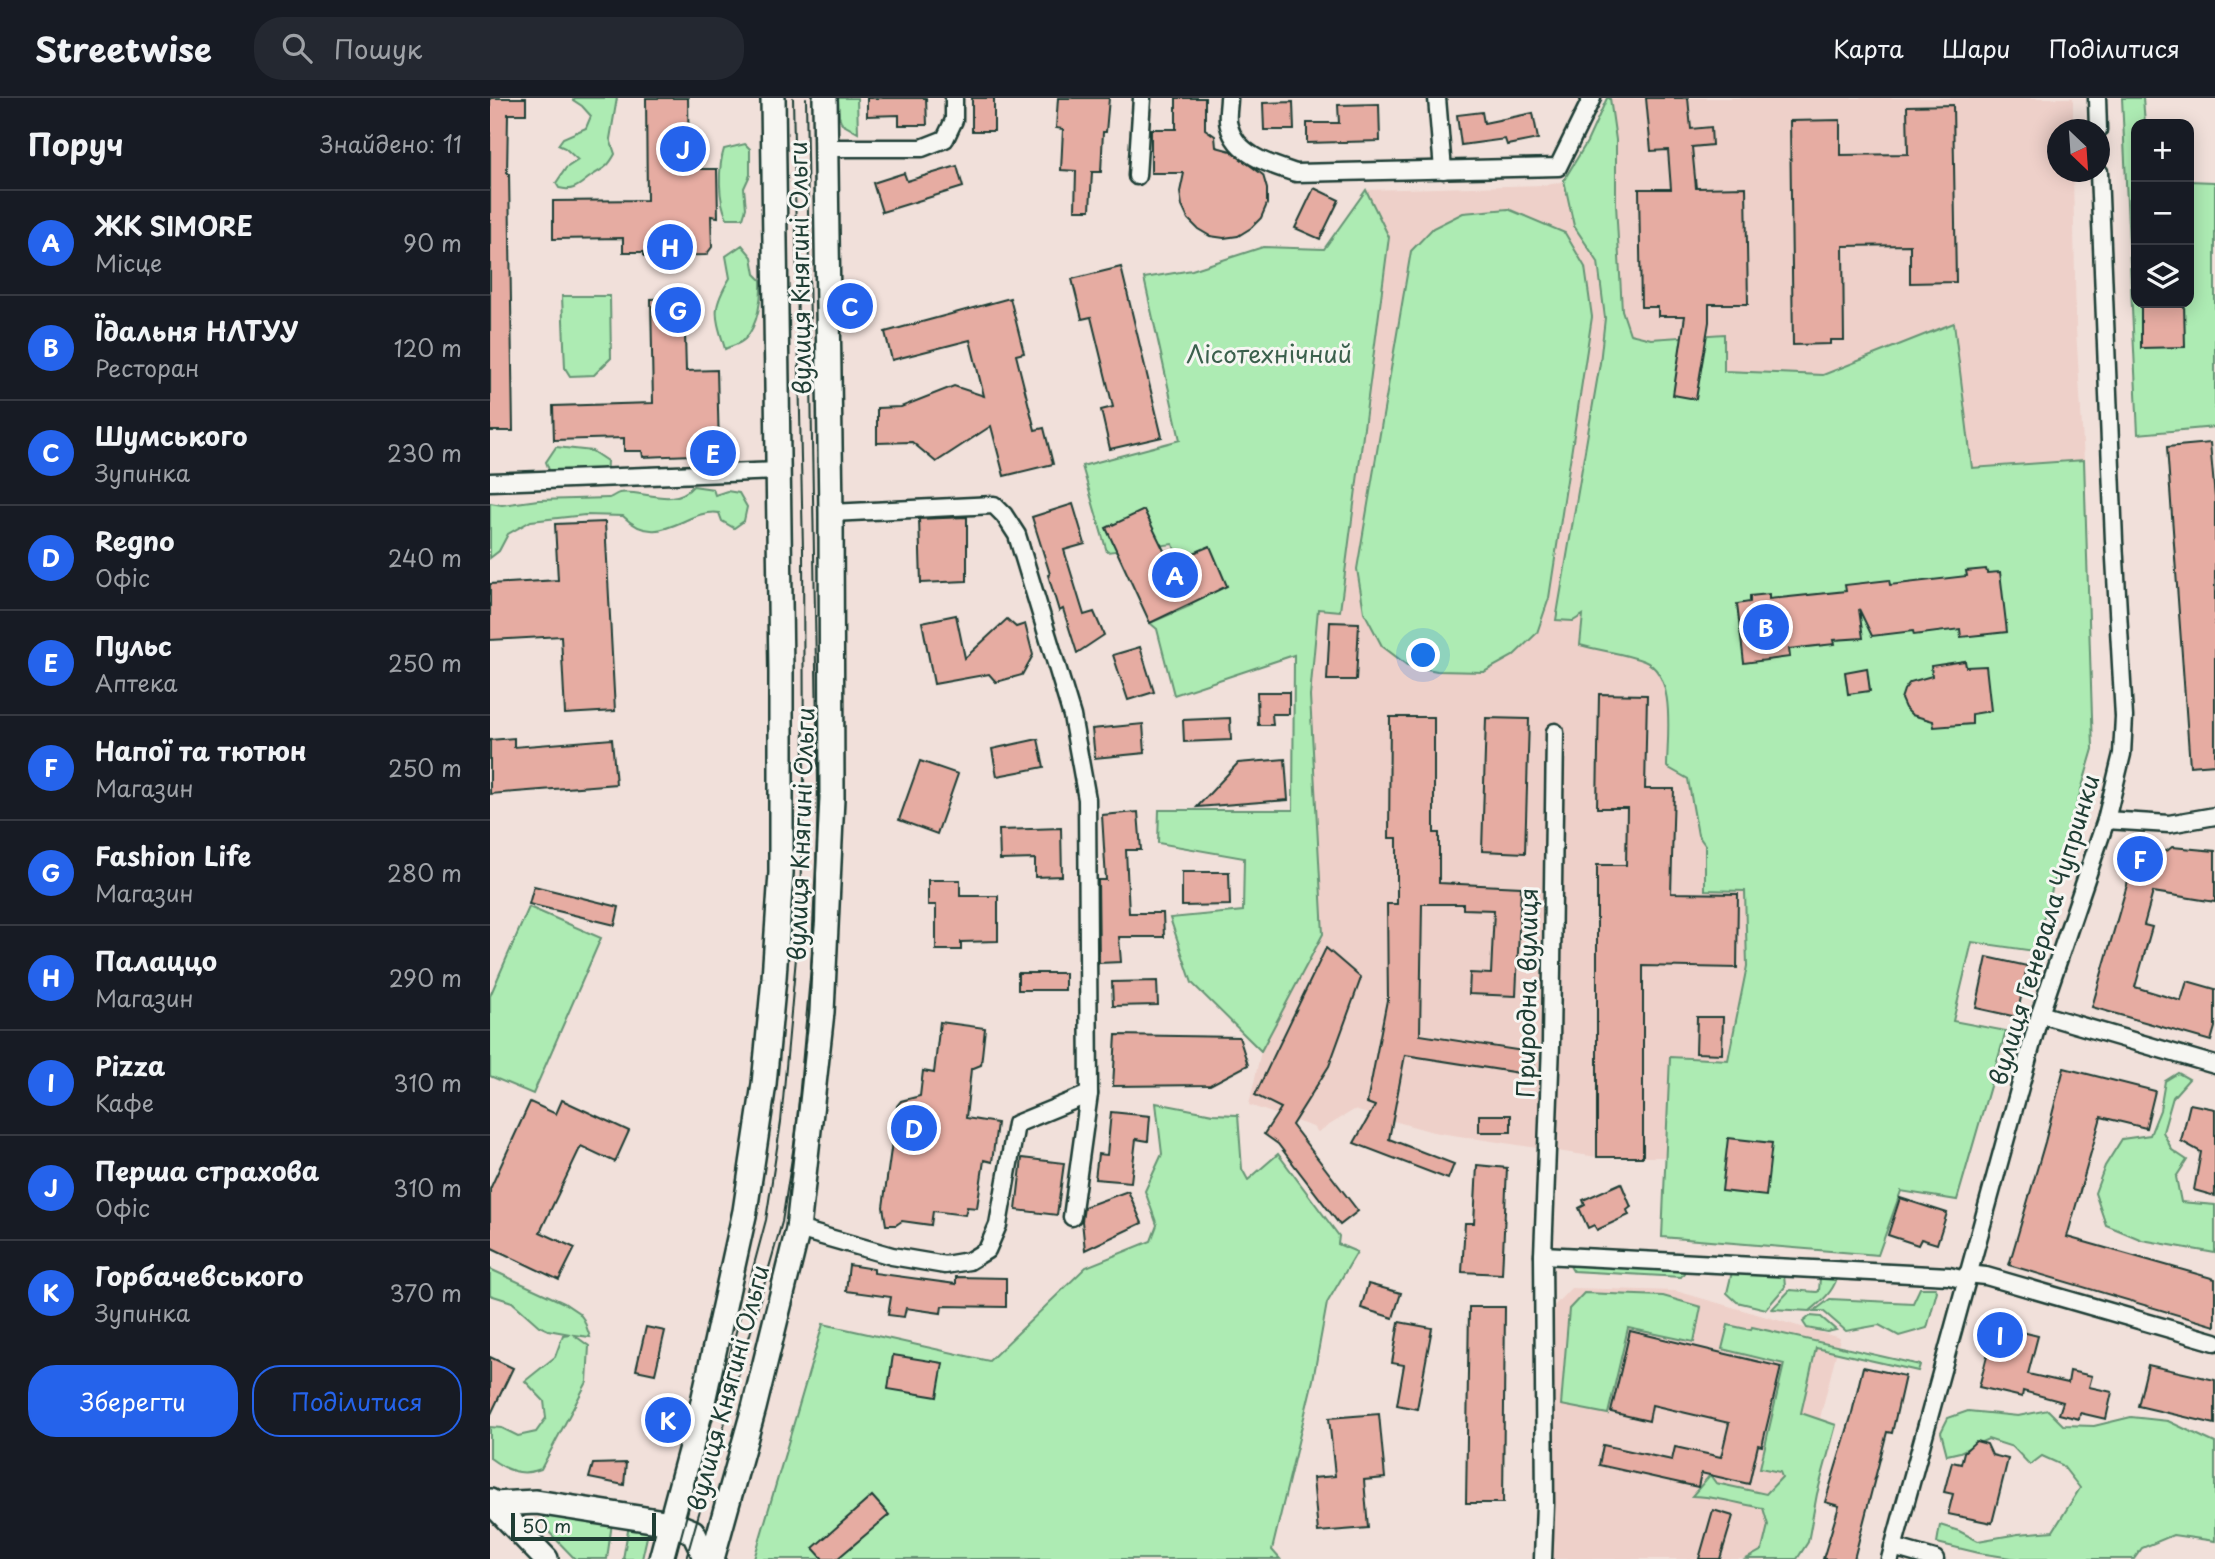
<!DOCTYPE html>
<html lang="uk">
<head>
<meta charset="utf-8">
<style>
  body { margin:0; font-family:"Playpen Sans",sans-serif; background:#242831; color:#f1f3f6 }
  .controls { position:absolute; right:21px; top:21px; display:grid; overflow:hidden; border-radius:14px; box-shadow:0 4px 18px #0003 }
  .controls button { width:63px; height:63px; display:grid; place-items:center; padding:0; border:0; border-bottom:2px solid #363941; background:#171b24; color:#f1f3f6; font:35px sans-serif }
  .compass { position:absolute; left:1557px; top:21px; width:63px; height:63px; border-radius:50%; background:#171b24; box-shadow:0 4px 18px #0003; rotate:155deg }
  .scale { position:absolute; left:21px; bottom:18px; width:145px; box-sizing:border-box; padding-left:7px; border:4px solid #1f3d34; border-top:0; font-size:19px; line-height:24px; white-space:nowrap; color:#1f3d34; -webkit-text-stroke:5px #f6f6f2; paint-order:stroke }
  .you { position:absolute; left:934px; top:558px; width:24px; height:24px; margin:-18px; border:5px solid #fff; border-radius:50%; background:#1a73e8; box-shadow:0 0 0 10px #1a73e833 }
  .badge { display:grid; place-items:center; width:46px; height:46px; border-radius:50%; background:#2563eb; color:#fff; font-size:23px; font-weight:700 }
  .pin { position:absolute; translate:-50% -50%; border:4px solid #fff; box-shadow:0 2px 7px #0006 }
  .list { margin:0; padding:0; list-style:none }
  h2 { display:flex; justify-content:space-between; align-items:center; height:91px; margin:0; padding:0 28px; font-size:30px }
  h2 small { font-size:23px; font-weight:400; color:#9ea1a6 }
  .list li { display:grid; grid-template-columns:46px 1fr auto; gap:21px; align-items:center; box-sizing:border-box; height:105px; padding:0 28px; border-top:2px solid #363941 }
  .list b { display:block; font-size:26px; white-space:nowrap }
  .list p { margin:0; font-size:23px; white-space:nowrap; color:#9ea1a6 }
  .list em { font-size:23px; font-style:normal; color:#9ea1a6 }
  .actions { display:flex; gap:14px; padding:21px 28px }
  .actions a { flex:1; padding:16px 0; border:2px solid #2563eb; border-radius:28px; text-align:center; font-size:24px; color:#2563eb }
  .actions .main { background:#2563eb; color:#fff }
  .icon { flex:none; width:38px; height:38px; fill:none; stroke:currentColor; stroke-width:2; stroke-linecap:round; stroke-linejoin:round }
  .map { position:relative; flex:none; width:1725px; height:1461px; overflow:hidden }
  header { display:flex; align-items:center; gap:42px; box-sizing:border-box; height:98px; padding:0 35px; background:#171b24; border-bottom:2px solid #363941 }
  header strong { font-size:33px }
  nav { display:flex; gap:38px; margin-inline-start:auto; font-size:24px }
  .search { width:490px; height:63px; background:#242831; display:flex; align-items:center; gap:18px; box-sizing:border-box; padding:0 24px; border-radius:28px; color:#9ea1a6; font-size:26px }
  main { display:flex }
  aside { flex:1; background:#171b24 }
  .map>svg:first-child { display:block }
  .built { fill:#eed0c9 }
  .green { fill:#adebb3; stroke:#669474; stroke-width:2 }
  .building { fill:#e6aca2; stroke:#1f3d34; stroke-width:2 }
  .lines { fill:none; stroke-linecap:round; stroke-linejoin:round }
  .street-casing { stroke:#1f3d34; stroke-width:21 }
  .secondary-casing { stroke:#1f3d34; stroke-width:28 }
  .street { stroke:#f6f6f2; stroke-width:16 }
  .secondary { stroke:#f6f6f2; stroke-width:23 }
  .tram { stroke:#1f3d34; stroke-width:2 }
  .labels { text-anchor:middle; stroke-width:6; stroke-linejoin:round; paint-order:stroke }
  .street-label { font-size:24px; fill:#1f3d34; stroke:#f6f6f2 }
  .park-label { font-size:24px; fill:#3b604d; stroke:#f6f6f2 }
</style>
</head>
<body>
<header>
<strong>Streetwise</strong>
<div class="search"><svg class="icon" aria-label="search" viewBox="0 0 24 24"><circle cx="10" cy="10" r="6"/><path d="M15 15l6 6"/></svg>Пошук</div>
<nav><a>Карта</a><a>Шари</a><a>Поділитися</a></nav>
</header>
<main>
<aside>
<h2>Поруч<small>Знайдено: 11</small></h2>
<ul class="list">
<li><span class="badge">A</span><div><b>ЖК SIMORE</b><p>Місце</p></div><em>90 m</em></li>
<li><span class="badge">B</span><div><b>Їдальня НЛТУУ</b><p>Ресторан</p></div><em>120 m</em></li>
<li><span class="badge">C</span><div><b>Шумського</b><p>Зупинка</p></div><em>230 m</em></li>
<li><span class="badge">D</span><div><b>Regno</b><p>Офіс</p></div><em>240 m</em></li>
<li><span class="badge">E</span><div><b>Пульс</b><p>Аптека</p></div><em>250 m</em></li>
<li><span class="badge">F</span><div><b>Напої та тютюн</b><p>Магазин</p></div><em>250 m</em></li>
<li><span class="badge">G</span><div><b>Fashion Life</b><p>Магазин</p></div><em>280 m</em></li>
<li><span class="badge">H</span><div><b>Палаццо</b><p>Магазин</p></div><em>290 m</em></li>
<li><span class="badge">I</span><div><b>Pizza</b><p>Кафе</p></div><em>310 m</em></li>
<li><span class="badge">J</span><div><b>Перша страхова</b><p>Офіс</p></div><em>310 m</em></li>
<li><span class="badge">K</span><div><b>Горбачевського</b><p>Зупинка</p></div><em>370 m</em></li>
</ul>
<div class="actions"><a class="main">Зберегти</a><a>Поділитися</a></div>
</aside>
<div class="map">
<svg width="1725" height="1461" viewBox="0 0 1725 1461">
  <rect width="100%" height="100%" fill="#f1e0da"/>
  <filter id="ink" filterUnits="userSpaceOnUse"><feTurbulence type="fractalNoise" baseFrequency=".0143" numOctaves="2"/><feDisplacementMap in="SourceGraphic" scale="14" xChannelSelector="R" yChannelSelector="G"/><feConvolveMatrix kernelMatrix="1 2 1 2 8 2 1 2 1" color-interpolation-filters="sRGB"/></filter>
  <g filter="url(#ink)">
    <g class="built">
      <path d="M1117,0H1583V31L1568,32V74H1583L1586,231L1594,362L1603,651L1544,853L1482,844L1463,923L1516,933L1467,1102L1411,1093L1388,1157L1172,1139L1175,1059H1107L943,1034L864,1012L828,1034L823,1029L759,1007L771,953L702,885L680,820L753,813L754,760L668,745L669,712H803L804,557L684,597L667,531L660,525L702,507L683,446L617,454L592,368L690,342L654,180L702,172L773,149L834,151L876,92L1057,87L1074,83L1097,44Z"/>
      <path d="M1081,1190L1186,1193L1350,1240L1295,1461H1060L1061,1211Z"/>
    </g>
    <g class="green">
      <path d="M85,0H127L120,41L125,56C117,71 113,70 100,79C89,87 84,94 69,90L66,85L76,70L88,62L75,50L68,47L73,40L96,30L101,18L92,8L83,2Z"/>
      <path d="M348,0H367L368,35L352,26L349,18Z"/>
      <path d="M1117,0H1120L1126,42V106L1132,212L1140,236L1161,241L1234,236V273L1333,277L1464,225L1482,370L1594,362L1603,651L1544,853L1482,844L1463,923L1516,933L1467,1102L1411,1093L1388,1157L1172,1139L1180,959L1238,962L1257,868L1255,793L1215,792V747L1208,737L1198,681L1177,669C1177,641 1187,576 1154,563C1134,555 1111,553 1090,547L1093,517L1083,523L1066,522L1110,265L1115,220L1108,164L1084,128L1074,82L1097,44Z"/>
      <path d="M1632,0H1653L1655,26H1646V205H1699V83L1724,84L1725,88V329L1648,336Z"/>
      <path d="M255,46L260,51V77L254,90L256,110L253,120H237C228,102 228,70 234,51Z"/>
      <path d="M876,92L899,139L850,513L828,511L820,598L833,836L771,953L702,885L680,820L753,813L754,760L668,745L669,712H803L804,557L684,597L667,531L660,525L702,507L683,446L617,454L592,368L690,342L654,180L702,172L773,149L834,151Z"/>
      <path d="M1018,111L1075,135L1095,169L1102,219L1059,500L1047,535L1023,558L994,574L947,573L917,567L892,548L874,514L867,471L921,153L943,130L973,115Z"/>
      <path d="M252,147L262,159L265,176L271,182C272,200 268,227 255,241C251,246 241,248 235,251C225,217 221,211 240,180L236,158Z"/>
      <path d="M72,198H120L121,260L104,277L80,278L75,270Z"/>
      <path d="M66,349L102,353L117,363L116,381L62,380L56,364Z"/>
      <path d="M203,388L223,391L225,397L237,393L249,395L257,409L254,423L244,430L232,423L229,415C196,410 169,454 133,418L95,417L41,423L18,436L9,453L0,460V405L12,407L48,402L119,400C120,400 128,395 129,395C151,391 184,411 203,388Z"/>
      <path d="M39,809L111,840L43,996L0,978V898Z"/>
      <path d="M1688,975L1699,981L1683,999L1673,1034L1682,1052L1697,1062L1686,1079L1691,1104L1725,1107V1155L1652,1142L1616,1127L1605,1095L1615,1068L1632,1041L1660,1037L1670,1012L1675,983Z"/>
      <path d="M666,1005L723,1016L748,1017L752,1071L758,1082L788,1056L849,1138L848,1146L867,1154L837,1205L823,1282L782,1452L790,1461H264L333,1226L499,1263L596,1169L661,1143L667,1127L655,1093L672,1056Z"/>
      <path d="M1081,1166L1194,1171V1175L1191,1179L1083,1173L1080,1168Z"/>
      <path d="M0,1171L74,1205L89,1215L94,1222L100,1239L84,1237L99,1248L97,1284L51,1371C31,1379 16,1372 0,1360V1329L12,1330L28,1338L46,1334L56,1320L54,1303L35,1283L65,1259L73,1237L80,1236L58,1232L49,1228L22,1204L0,1197Z"/>
      <path d="M1242,1174L1294,1177L1295,1189L1276,1211L1247,1204L1237,1195Z"/>
      <path d="M1330,1180H1347C1342,1195 1332,1203 1320,1213L1282,1211L1300,1192L1327,1194L1329,1193Z"/>
      <path d="M1430,1190H1445L1447,1193L1437,1230L1409,1238L1389,1227L1356,1233L1333,1213H1324L1340,1201L1423,1205Z"/>
      <path d="M1094,1195L1173,1198L1211,1209L1204,1244L1138,1230L1118,1316L1071,1307L1079,1211Z"/>
      <path d="M1320,1218L1331,1219L1346,1232L1337,1234L1317,1230L1313,1224Z"/>
      <path d="M1238,1227L1261,1232L1262,1229L1430,1267L1428,1273L1326,1250L1311,1315L1346,1327L1327,1396L1318,1444L1307,1461H1256L1272,1452L1278,1427L1273,1410C1249,1406 1226,1398 1202,1398L1220,1377L1226,1385L1276,1396L1292,1379L1290,1374L1270,1370L1294,1266L1232,1251Z"/>
      <path d="M1558,1312L1573,1327L1604,1328L1641,1319L1678,1323L1725,1345V1443L1683,1437L1652,1450L1644,1461H1528L1489,1455L1447,1445L1450,1427L1469,1433L1488,1443L1528,1436L1563,1433L1590,1390L1572,1367L1552,1358L1540,1367L1523,1349L1498,1341L1470,1354L1457,1357L1451,1334L1458,1320L1478,1313L1528,1318Z"/>
      <path d="M53,1414L122,1425L117,1461H85L56,1431Z"/>
      <path d="M139,1427L159,1430L152,1461H133Z"/>
    </g>
    <g class="building">
      <path d="M0,0H36V16H18L17,76H19L23,333H0Z"/>
      <path d="M156,0H198L199,71H227L228,119L221,118L222,149L216,157L154,158V154H133V140L63,141V103L157,102Z"/>
      <path d="M377,0H436L437,27H409V17L377,18Z"/>
      <rect x="482" y="0" width="22" height="33"/>
      <path d="M568,0H619L616,34H613L611,74H602L600,112H585L586,73L571,72L573,31L566,30Z"/>
      <path d="M686,0H715V31L725,38L726,49L741,53L773,77L777,91V106L771,120L761,130L748,138L734,140L720,138L708,131L698,121L692,108L690,94L694,75H661V31H686Z"/>
      <path d="M1156,0H1198L1201,31L1221,29L1222,47L1202,49L1206,90L1256,89L1258,206H1219V224L1206,301L1183,297L1195,218H1168V209H1151L1149,91H1181L1178,52L1161,53Z"/>
      <path d="M803,4L804,32H774L773,5Z"/>
      <path d="M889,6L890,43L817,45V25H849L848,7Z"/>
      <path d="M1463,7L1466,184L1420,185V147L1353,148L1354,242H1340V246L1303,247L1300,23L1350,22V57L1418,56L1417,8Z"/>
      <path d="M992,14L994,25L1043,15L1048,41L1017,47L1015,41L971,47L967,17Z"/>
      <path d="M467,68L473,89L392,114L383,85L414,75L417,83Z"/>
      <path d="M824,90L849,102L830,141L805,130Z"/>
      <path d="M631,169L672,339L620,351L611,312L623,309L601,219L592,221L582,181Z"/>
      <path d="M194,200L196,273L227,272L229,350H225V360L202,361V357L153,359L152,353H134V340L64,342L63,308L163,305L161,201Z"/>
      <path d="M520,200L534,255L526,257L545,332L554,330L563,366L514,378L501,328L446,364L422,344L387,345V310L411,309L464,288L494,298L480,242L402,262L395,234Z"/>
      <path d="M1651,205H1694L1695,249L1651,250Z"/>
      <path d="M1720,345L1725,400V666L1700,668L1677,349Z"/>
      <path d="M583,406L595,446L574,452L594,517L604,514L614,537L587,555L573,511L569,513L558,477L560,476L542,419Z"/>
      <path d="M654,412L680,465L720,448L737,488L660,525L616,430Z"/>
      <path d="M477,419V483L431,485L429,421Z"/>
      <path d="M115,424L125,613L75,616L71,538L0,542V486L68,482L65,426Z"/>
      <path d="M1496,471L1497,475L1510,474L1517,534L1471,539L1470,531L1424,537L1423,533L1382,538L1369,511L1373,540L1344,542L1345,546L1299,551L1300,559L1254,565L1247,506L1260,504V498L1279,496V501L1356,493L1355,487L1399,482L1400,487L1477,478L1476,473Z"/>
      <path d="M466,517L475,560L517,521L526,529L535,526L543,557L532,577L506,584L499,576L444,586L432,524Z"/>
      <path d="M840,524L869,525L866,582H837Z"/>
      <path d="M650,549L664,594L638,602L623,557Z"/>
      <path d="M1475,563L1476,569L1496,568L1501,613L1482,616V626L1444,629L1443,623L1422,617L1415,610L1411,601L1414,592L1420,584L1442,578L1441,568Z"/>
      <path d="M1377,570L1380,593L1358,596L1355,574Z"/>
      <path d="M767,594H799V616H782L783,627H768Z"/>
      <path d="M1109,596L1157,597L1155,691H1184L1181,795L1248,796L1247,870L1153,868V1059H1107V767H1136L1137,710H1107Z"/>
      <path d="M900,619H944V735H949V785L1031,789L1026,898L979,896L980,875L1001,876L1004,812L973,811V806H932L930,937L1045,955L1042,977L915,957L899,1041L964,1066L958,1081L864,1045L885,1008L877,1005L897,902L898,903L897,806H907V740H899Z"/>
      <path d="M740,620L741,642L694,644L693,622Z"/>
      <path d="M996,620L1039,621L1035,755L992,753Z"/>
      <path d="M653,626L655,655L605,660L602,631Z"/>
      <path d="M24,640V649L122,641L126,686L0,696V642Z"/>
      <path d="M548,641L554,669L507,678L502,651Z"/>
      <path d="M795,661L798,702L707,709L748,665Z"/>
      <path d="M430,663L468,676L447,736L409,722Z"/>
      <path d="M648,714L651,752H636L639,815H673L674,839H629L631,864L609,865L608,782H616L612,717Z"/>
      <path d="M571,730L572,778L545,779V761L510,762L509,732Z"/>
      <path d="M1682,749L1725,753V804L1663,794L1654,827L1662,829L1645,889L1691,903L1697,883L1725,891V929L1721,943L1602,909L1637,787L1641,758L1656,753H1677Z"/>
      <path d="M692,774H739L740,807L692,808Z"/>
      <path d="M438,782H470V798H508V843L471,844V852H446V807H438Z"/>
      <path d="M44,788L129,809L125,827L39,806Z"/>
      <path d="M836,850L871,880L839,968L802,1027L868,1113L850,1127L788,1046L774,1036L791,1010L765,997Z"/>
      <path d="M1497,859L1537,868L1527,919L1486,910Z"/>
      <rect x="528" y="875" width="47" height="17"/>
      <path d="M667,883L668,907L623,908L622,884Z"/>
      <path d="M1207,919H1233L1232,956L1206,955Z"/>
      <path d="M450,924L495,930L491,967L481,971L476,1020L507,1025L502,1064L494,1062L487,1110L477,1109L475,1117L443,1113L441,1127L412,1123L406,1127H396L393,1109L407,1008L411,1003L430,998L433,973L444,975Z"/>
      <path d="M626,937L749,939L758,967L720,987L623,988Z"/>
      <path d="M1574,970L1665,993L1656,1030L1611,1019L1577,1139L1725,1181V1228L1519,1167L1555,1044Z"/>
      <path d="M72,1002L139,1033L125,1064L91,1048L50,1134L85,1150L69,1182L0,1149V1091L40,1004L66,1016Z"/>
      <path d="M1700,1006L1725,1011V1098L1704,1092L1711,1054L1691,1043Z"/>
      <path d="M621,1014L660,1018L658,1043L646,1041L641,1084L605,1081L608,1056L617,1057Z"/>
      <rect x="989" y="1017" width="32" height="17"/>
      <path d="M1238,1040L1282,1045L1276,1098L1232,1093Z"/>
      <path d="M532,1060L574,1065L567,1117L526,1112Z"/>
      <path d="M987,1067L1017,1070L1012,1176L972,1174L975,1125H984Z"/>
      <path d="M1131,1085L1141,1109L1137,1112L1139,1117L1107,1132L1104,1127L1098,1130L1089,1110L1095,1107L1093,1102Z"/>
      <path d="M638,1093L652,1125L595,1152L592,1123L594,1109Z"/>
      <path d="M1410,1100L1457,1115L1447,1146L1431,1141L1428,1147L1398,1137Z"/>
      <path d="M359,1167L384,1171V1175L466,1186V1179L516,1180V1209L452,1208L451,1215L416,1210L414,1219L398,1217L401,1199L356,1193Z"/>
      <path d="M878,1186L911,1195L903,1220L871,1210Z"/>
      <path d="M979,1209H1015L1013,1405H976Z"/>
      <path d="M909,1224L942,1230L927,1311L907,1307L914,1267L902,1265Z"/>
      <path d="M1505,1227L1548,1238L1538,1276L1578,1285L1580,1273L1602,1278L1599,1289L1622,1294L1616,1321L1590,1315L1589,1321L1569,1316L1573,1304L1533,1293L1532,1299L1489,1289Z"/>
      <path d="M156,1229L175,1233L165,1276L146,1272Z"/>
      <path d="M1140,1233L1291,1269L1272,1348L1268,1347L1259,1386L1211,1375L1208,1389L1109,1367L1113,1347L1182,1362L1185,1349L1231,1359L1239,1325L1162,1307L1159,1323L1121,1314Z"/>
      <path d="M403,1257L453,1265L447,1299L398,1291Z"/>
      <path d="M0,1259L23,1270L0,1318Z"/>
      <path d="M1658,1267L1725,1282V1326L1648,1308Z"/>
      <path d="M1373,1269L1415,1278L1402,1335L1397,1334L1364,1461H1333L1349,1408L1335,1404L1361,1319Z"/>
      <path d="M889,1316L895,1380L874,1382L878,1430L828,1434L823,1380L845,1378L839,1320Z"/>
      <path d="M1486,1343L1497,1346L1502,1357L1518,1361L1502,1425L1458,1416L1463,1396L1454,1394L1462,1364L1471,1366L1474,1354Z"/>
      <path d="M136,1365L134,1387L99,1380L103,1366Z"/>
      <path d="M382,1398L399,1417L347,1461H333L323,1450Z"/>
      <path d="M1223,1412L1243,1418L1230,1461H1209Z"/>
    </g>
    <g class="lines">
      <g class="street-casing">
        <g id="street">
          <path d="M739,0C739,9 736,20 739,28C746,57 781,67 806,75L1068,69L1102,0"/>
          <path d="M947,0L953,72"/>
          <path d="M1607,0L1608,32"/>
          <path d="M335,50H432L455,41L464,22V0"/>
          <path d="M647,78L652,0"/>
          <path d="M0,384L289,373"/>
          <path d="M341,415L504,407L514,417L527,437L582,618L597,701L599,996L582,1119"/>
          <path d="M1616,722L1679,726L1725,718"/>
          <path d="M1550,916L1725,967"/>
          <path d="M308,1131L402,1158L455,1167L479,1163L497,1152L508,1127L526,1026L599,996"/>
          <path d="M1053,1157L1459,1178L1475,1182"/>
          <path d="M1477,1176L1496,1178L1725,1244"/>
          <path d="M1403,1449L1445,1461"/>
          <path d="M1053,1461L1055,1406L1053,1157L1061,946L1065,634"/>
          <path d="M1400,1461L1550,916L1616,722L1632,656L1634,619L1624,443L1609,74"/>
        </g>
      </g>
      <g class="secondary-casing">
        <g id="secondary">
          <path d="M0,1403L56,1461"/>
          <path d="M3,1406L46,1404L181,1425L203,1434L216,1461"/>
          <path d="M171,1461L212,1308L255,1113L274,986L284,880L291,775V574L283,0"/>
          <path d="M222,1461L264,1310L308,1131L332,914L342,700L341,415L335,0"/>
        </g>
      </g>
      <use href="#street" class="street"/>
      <use href="#secondary" class="secondary"/>
      <g class="tram">
        <path d="M185,1461L276,1122L291,1024L309,827L314,681L313,451L303,0"/>
        <path d="M196,1461L292,1124L306,1034L325,824L328,684L316,0"/>
      </g>
    </g>
  </g>
  <g class="labels">
    <g class="street-label">
      <text transform="translate(311 170) rotate(-91)" y="8">вулиця Княгині Ольги</text>
      <text transform="translate(312 736) rotate(-88)" y="8">вулиця Княгині Ольги</text>
      <text transform="translate(1555 832) rotate(-73)" y="8">вулиця Генерала Чупринки</text>
      <text transform="translate(1038 895) rotate(-89)" y="8">Природна вулиця</text>
      <text transform="translate(239 1290) rotate(-75)" y="8">вулиця Княгині Ольги</text>
    </g>
    <g class="park-label">
      <text x="779" y="265">Лісотехнічний</text>
    </g>
  </g>
</svg>
<div class="controls">
<button>+</button>
<button>−</button>
<button><svg class="icon" aria-label="layers" viewBox="0 0 24 24"><path d="M12 4l9 5-9 5-9-5zM3 14l9 5 9-5"/></svg></button>
</div>
<svg class="compass" viewBox="-18 -18 36 36"><path d="M0-13l5 13h-10z" fill="#e53935"/><path d="M0 13l5-13h-10z" fill="#9ea1a6"/></svg>
<div class="scale">50 m</div>
<div class="you"></div>
<div class="pin badge" style="left:685px;top:477px">A</div>
<div class="pin badge" style="left:1276px;top:529px">B</div>
<div class="pin badge" style="left:360px;top:208px">C</div>
<div class="pin badge" style="left:424px;top:1030px">D</div>
<div class="pin badge" style="left:223px;top:355px">E</div>
<div class="pin badge" style="left:1650px;top:761px">F</div>
<div class="pin badge" style="left:188px;top:212px">G</div>
<div class="pin badge" style="left:180px;top:149px">H</div>
<div class="pin badge" style="left:1510px;top:1237px">I</div>
<div class="pin badge" style="left:193px;top:51px">J</div>
<div class="pin badge" style="left:178px;top:1322px">K</div>
</div>
</main>
</body>
</html>
